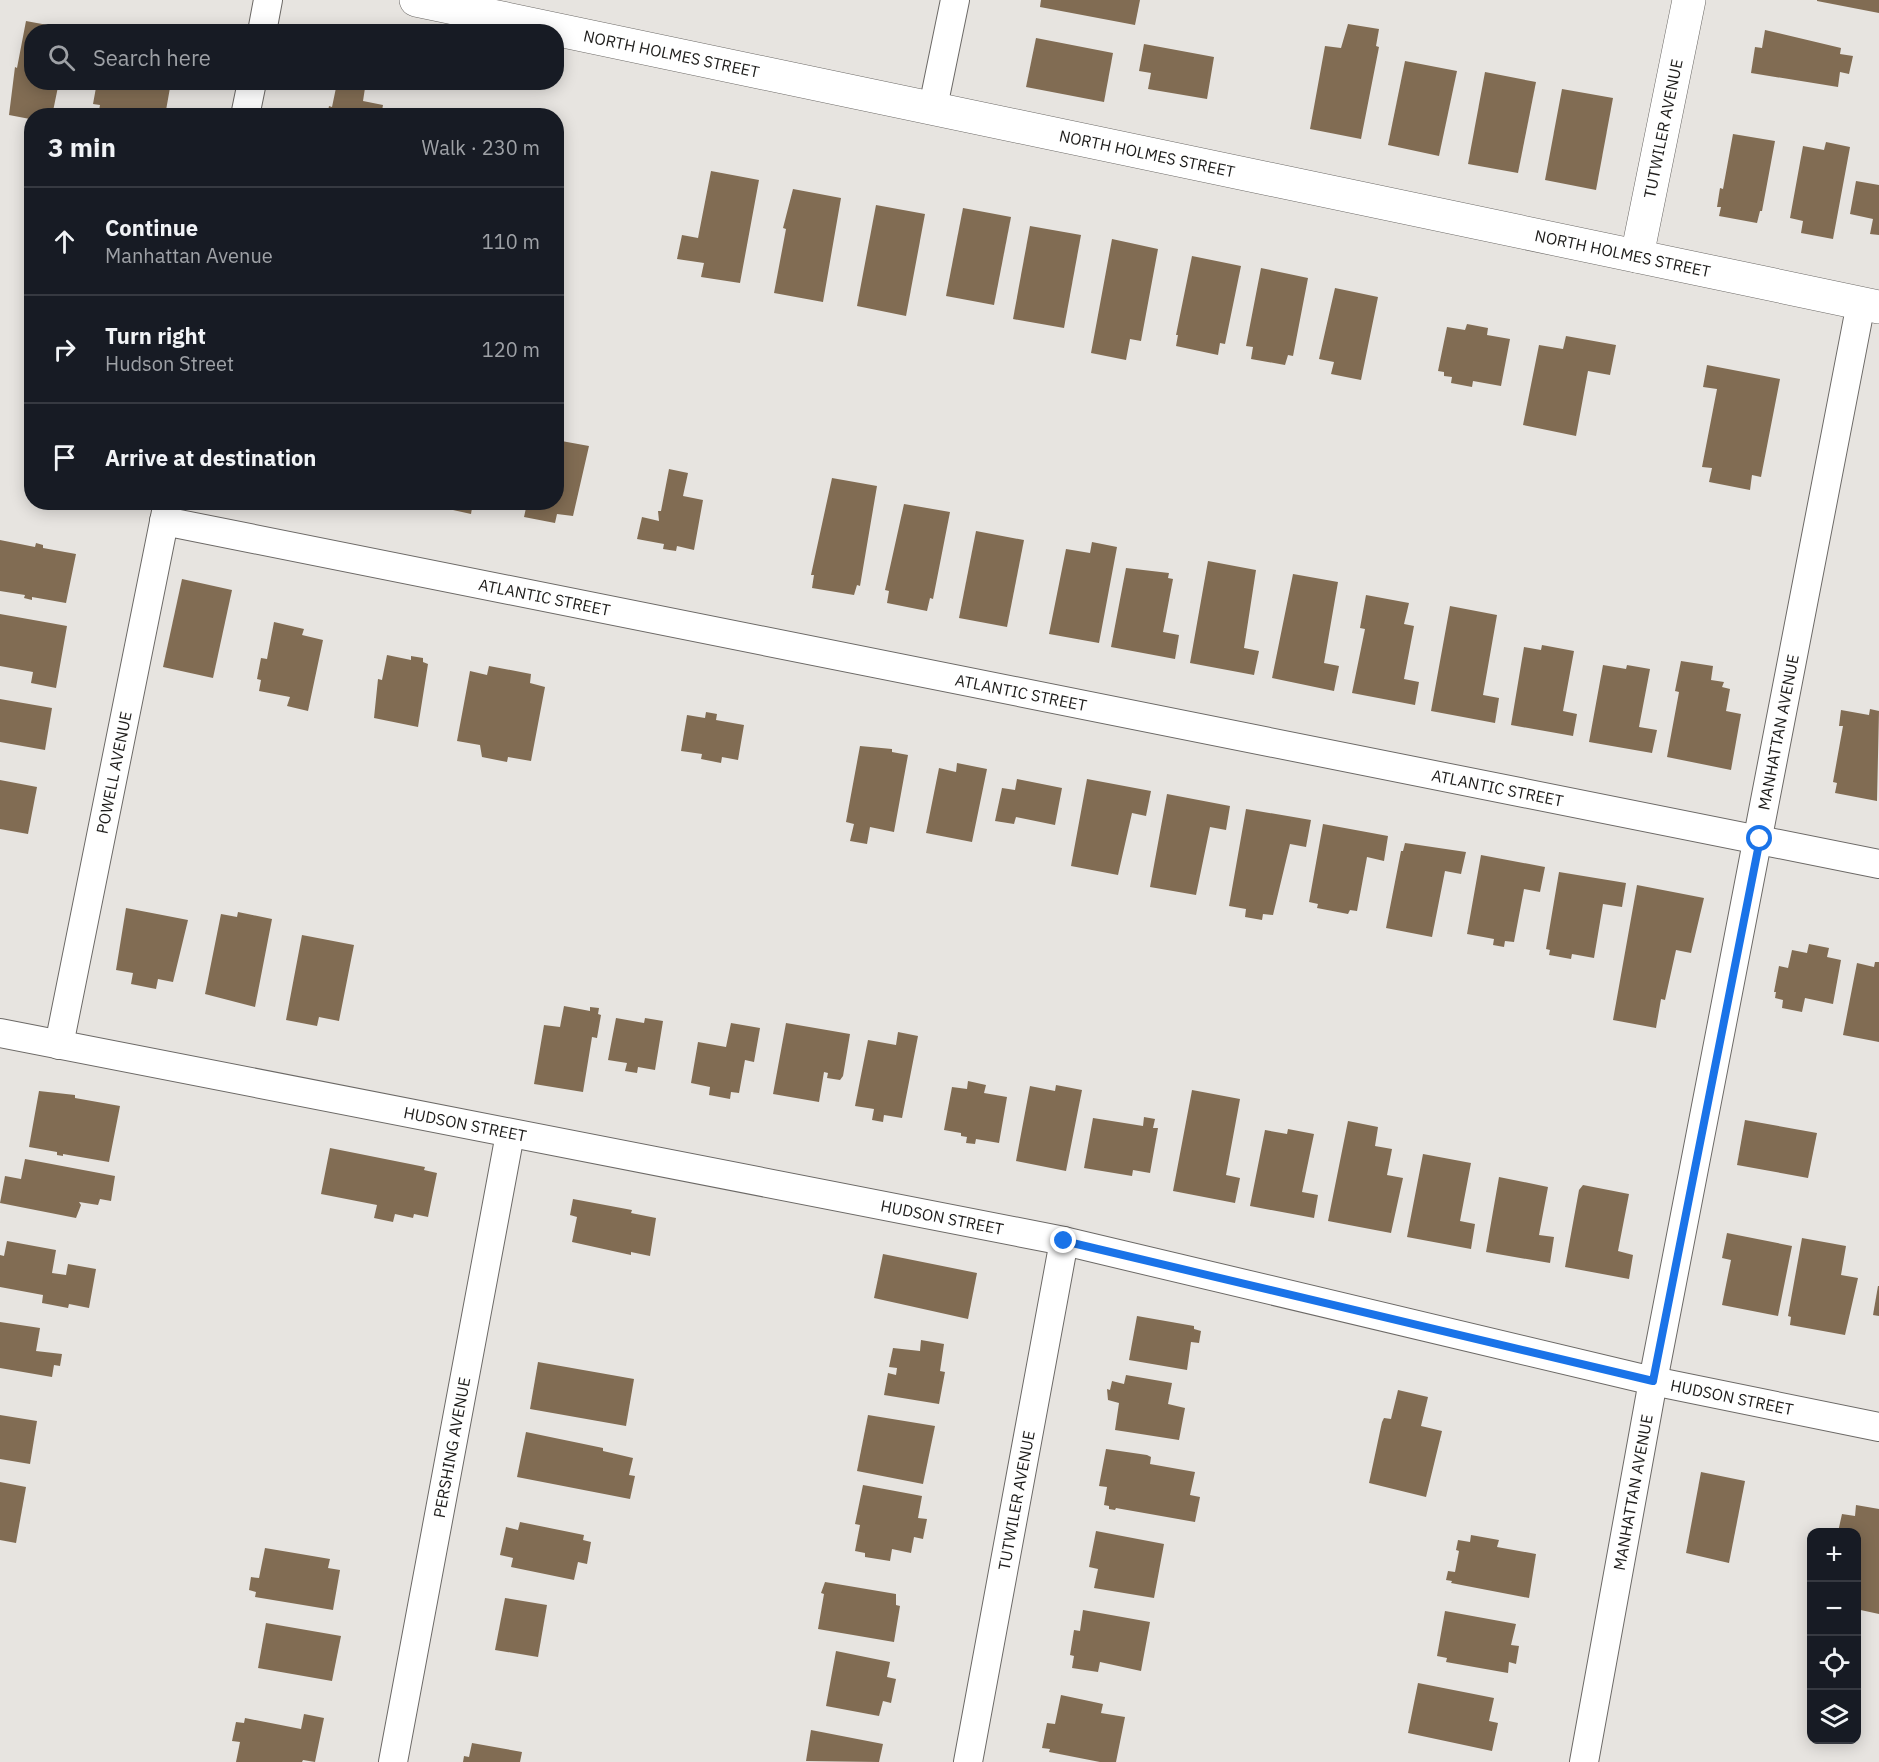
<!DOCTYPE html>
<html lang="en">
<head>
<meta charset="utf-8">
<style>
  body { margin:0; font-family:"IBM Plex Sans",sans-serif; background:#20242c; color:#f1f3f6 }
  .controls { position:absolute; right:18px; bottom:18px; display:grid; overflow:hidden; border-radius:12px; box-shadow:0 3px 15px #0003 }
  .controls button { width:54px; height:54px; display:grid; place-items:center; padding:0; border:0; border-bottom:2px solid #363941; background:#171b24; color:#f1f3f6; font:30px sans-serif }
  .stop { position:absolute; width:18px; height:18px; margin:-14px; border:4px solid #1a73e8; border-radius:50%; background:#fff }
  .stop.end { background:#1a73e8; border-color:#fff; box-shadow:0 2px 6px #0008 }
  .list { margin:0; padding:0; list-style:none }
  h2 { display:flex; justify-content:space-between; align-items:center; height:78px; margin:0; padding:0 24px; font-size:26px }
  h2 small { font-size:20px; font-weight:400; color:#9ea1a6 }
  .list li { display:grid; grid-template-columns:39px 1fr auto; gap:18px; align-items:center; box-sizing:border-box; height:108px; padding:0 24px; border-top:2px solid #363941 }
  .list b { display:block; font-size:22px; white-space:nowrap }
  .list p { margin:0; font-size:20px; white-space:nowrap; color:#9ea1a6 }
  .list em { font-size:20px; font-style:normal; color:#9ea1a6 }
  .icon { flex:none; width:33px; height:33px; fill:none; stroke:currentColor; stroke-width:2; stroke-linecap:round; stroke-linejoin:round }
  .map { position:relative; flex:none; width:1879px; height:1762px; overflow:hidden }
  .search { position:absolute; background:#171b24; box-shadow:0 3px 15px #0003; left:24px; top:24px; width:540px; height:66px; display:flex; align-items:center; gap:15px; box-sizing:border-box; padding:0 21px; border-radius:24px; color:#9ea1a6; font-size:22px }
  .panel { position:absolute; background:#171b24; box-shadow:0 3px 15px #0003; left:24px; top:108px; width:540px; height:402px; border-radius:24px }
  .map>svg:first-child { display:block }
  .building { fill:#816c53 }
  .lines { fill:none; stroke-linecap:round; stroke-linejoin:round }
  .street-casing { stroke:#6c6966; stroke-width:30 }
  .secondary-casing { stroke:#6c6966; stroke-width:34 }
  .street { stroke:#fff; stroke-width:28 }
  .secondary { stroke:#fff; stroke-width:33 }
  .route { stroke:#1a73e8; stroke-width:8 }
  .labels { text-anchor:middle; stroke-width:5; stroke-linejoin:round; paint-order:stroke }
  .street-label { font-size:16px; fill:#1e1d1b; stroke:#e7e4e0 }
</style>
</head>
<body>
<div class="map">
<svg width="1879" height="1762" viewBox="0 0 1879 1762">
  <rect width="100%" height="100%" fill="#e7e4e0"/>
  <g class="building">
    <path d="M1041,0H1140L1135,25L1040,7Z"/>
    <path d="M1817,0H1879V13L1817,1Z"/>
    <path d="M26,21L69,29L68,32H32V82H59L52,116H32V123L30,119L9,115L15,67L17,68Z"/>
    <path d="M1348,24L1379,29L1376,46L1379,47L1361,139L1310,129L1325,46L1341,48Z"/>
    <path d="M1765,30L1841,48L1840,54L1853,56L1849,74L1840,72L1838,87L1751,73L1755,47L1762,48Z"/>
    <path d="M1036,38L1113,53L1104,102L1026,87Z"/>
    <path d="M1144,44L1214,57L1207,99L1148,89L1151,73L1139,71Z"/>
    <path d="M1405,61L1457,71L1439,156L1388,145Z"/>
    <path d="M1485,72L1536,82L1518,173L1468,164Z"/>
    <path d="M97,82H171L165,116H98L100,105L93,104Z"/>
    <path d="M337,83L365,88L363,101L383,105L381,116H327L329,106L332,107Z"/>
    <path d="M1562,89L1613,98L1596,190L1545,180Z"/>
    <path d="M1733,134L1775,141L1762,211H1760L1757,223L1719,216L1721,207H1717L1720,188L1723,189Z"/>
    <path d="M1826,142L1850,147L1833,239L1801,233L1803,221L1790,218L1803,146L1824,150Z"/>
    <path d="M711,171L759,180L740,283L701,277L704,263L677,259L682,235L698,238Z"/>
    <path d="M1856,181L1879,185V235L1870,234L1873,219L1850,214Z"/>
    <path d="M793,189L841,198L823,302L774,293L786,229L783,228Z"/>
    <path d="M876,205L925,214L906,316L857,306Z"/>
    <path d="M963,208L1011,217L994,305L946,296Z"/>
    <path d="M1030,226L1081,235L1064,328L1013,319Z"/>
    <path d="M1112,239L1158,249L1141,341L1130,339L1126,360L1091,353Z"/>
    <path d="M1192,256L1241,266L1225,344L1220,343L1218,355L1176,346L1178,335H1176Z"/>
    <path d="M1261,268L1308,278L1293,356L1288,355L1285,365L1251,359L1253,347L1246,346Z"/>
    <path d="M1335,288L1378,297L1361,380L1331,374L1334,362L1319,359Z"/>
    <path d="M1467,324L1488,328L1487,335L1510,339L1501,386L1473,381L1472,387L1451,383L1452,377L1444,376V372L1438,371L1447,327L1465,330Z"/>
    <path d="M1566,336L1616,345L1610,375L1588,371L1576,436L1523,425L1539,345L1563,349Z"/>
    <path d="M1707,365L1780,379L1761,477L1752,475L1750,490L1709,482L1712,468L1702,467L1717,389L1703,387Z"/>
    <path d="M30,390H32V424L24,423Z"/>
    <path d="M556,440L589,446L573,516L557,514L555,523L524,517L526,508L510,502H556Z"/>
    <path d="M669,469L688,473L683,496L703,500L694,550L677,546L676,551L663,549L664,544L637,539L642,517L659,521L658,511H661Z"/>
    <path d="M832,478L877,486L860,586L857,585L854,595L812,588L814,575H811Z"/>
    <path d="M417,502H473L471,514Z"/>
    <path d="M904,504L950,512L933,599L930,598L927,611L887,603L889,591L885,590Z"/>
    <path d="M976,531L1024,540L1007,627L959,618Z"/>
    <path d="M0,540L35,547L36,543L43,545V548L76,554L66,603L32,597V600L24,598L25,595L0,591Z"/>
    <path d="M1092,542L1117,547L1099,643L1049,634L1066,549L1090,553Z"/>
    <path d="M1208,561L1256,570L1244,648L1259,651L1254,675L1190,663Z"/>
    <path d="M1126,568L1169,573L1168,578L1173,579L1163,632L1179,635L1175,659L1111,647Z"/>
    <path d="M1293,574L1338,582L1324,663L1339,666L1334,691L1272,678Z"/>
    <path d="M182,579L232,590L213,678L163,667Z"/>
    <path d="M1366,595L1409,603L1404,624L1414,626L1404,679L1419,682L1415,705L1352,693L1365,629L1360,628Z"/>
    <path d="M1450,606L1497,615L1483,695L1499,698L1495,723L1431,711Z"/>
    <path d="M0,614L67,626L56,688L31,683L33,672L0,666Z"/>
    <path d="M274,622L304,629L302,635L323,640L308,711L287,706L290,697L259,691L261,680L257,679L261,658L267,659Z"/>
    <path d="M1542,645L1574,651L1563,711L1577,714L1573,736L1511,725L1524,647L1541,650Z"/>
    <path d="M387,655L411,660V656L423,658V662L428,664L418,727L374,718L378,679L382,680Z"/>
    <path d="M1681,661L1713,666L1711,680L1724,682L1722,687L1730,689L1726,711L1741,714L1731,770L1667,757L1679,692L1675,691Z"/>
    <path d="M1603,665L1626,669L1627,665L1650,669L1639,727L1657,730L1652,753L1589,742Z"/>
    <path d="M489,666L531,674L530,683L545,687L531,761L508,757L507,762L482,757L480,745L457,741L470,671L487,675Z"/>
    <path d="M0,699L52,708L45,750L0,742Z"/>
    <path d="M1870,709L1879,711L1877,801L1835,793L1837,783L1833,782L1843,726H1839L1841,710L1869,715Z"/>
    <path d="M706,712L717,714L716,720L744,725L738,760L722,757L721,763L701,759L702,754L681,751L687,715L705,718Z"/>
    <path d="M860,746L892,749V752L908,755L894,832L870,827L867,844L850,841L854,824L846,822Z"/>
    <path d="M957,763L987,769L972,842L926,833L939,768L956,772Z"/>
    <path d="M1017,779L1062,788L1055,825L1016,817L1014,824L995,821L1002,788L1015,790Z"/>
    <path d="M1087,779L1151,791L1146,816L1132,813L1118,875L1071,866Z"/>
    <path d="M0,780L37,787L28,834L0,829Z"/>
    <path d="M1167,794L1230,806L1226,830L1210,827L1196,895L1150,887Z"/>
    <path d="M1246,809L1311,820L1306,847L1290,844L1273,915L1263,914L1262,920L1245,917L1246,909L1229,906Z"/>
    <path d="M1323,824L1388,836L1384,861L1367,857L1357,911L1350,910L1348,914L1317,908L1318,904L1309,902Z"/>
    <path d="M1405,843L1466,852L1461,874L1445,871L1432,937L1386,928L1401,851H1403Z"/>
    <path d="M1481,855L1545,867L1540,892L1524,889L1514,942L1505,941L1504,947L1493,945L1494,939L1467,934Z"/>
    <path d="M1559,872L1626,883L1622,907L1603,904L1594,958L1572,954L1571,959L1549,955L1550,950L1546,949Z"/>
    <path d="M1637,885L1704,898L1691,953L1676,950L1665,1000L1661,999L1656,1028L1613,1020Z"/>
    <path d="M126,908L188,920L173,982L158,979L156,989L131,984L133,973L116,970Z"/>
    <path d="M238,912L272,919L255,1007L205,994L221,914L237,917Z"/>
    <path d="M302,935L354,945L339,1021L319,1017L317,1026L286,1020Z"/>
    <path d="M1809,944L1829,948L1827,957L1841,960L1833,1004L1805,998L1802,1012L1782,1008L1783,1000L1775,998L1776,992H1774L1779,966L1788,968L1792,950L1807,953Z"/>
    <path d="M1875,962H1879V1042L1843,1035L1857,963L1874,967Z"/>
    <path d="M564,1006L590,1011V1007L599,1008L598,1014L601,1015L597,1038L592,1037L583,1092L534,1084L544,1025L560,1027Z"/>
    <path d="M616,1018L644,1023L645,1018L663,1021L655,1070L638,1067L637,1073L625,1071L627,1063L608,1060Z"/>
    <path d="M731,1023L760,1028L754,1062L745,1060L739,1093L731,1092L730,1099L709,1095L710,1087L691,1083L698,1042L726,1047Z"/>
    <path d="M786,1023L850,1034L843,1076L840,1080L827,1078L828,1073L824,1072L819,1102L773,1094Z"/>
    <path d="M898,1032L918,1036L902,1118L884,1115L883,1122L872,1120L874,1109L855,1106L868,1040L896,1045Z"/>
    <path d="M968,1081L986,1085L984,1093L1007,1097L999,1143L976,1139L975,1144L966,1143L967,1137L961,1136V1133L944,1130L952,1087L967,1089Z"/>
    <path d="M1056,1085L1082,1090L1066,1171L1016,1161L1030,1086L1055,1091Z"/>
    <path d="M1192,1090L1240,1099L1226,1175L1240,1178L1235,1203L1173,1191Z"/>
    <path d="M39,1091L75,1095V1098L120,1106L109,1162L63,1154V1156L57,1155V1152L29,1147Z"/>
    <path d="M1144,1117L1155,1119L1153,1128H1158L1150,1173L1133,1170L1132,1176L1084,1168L1093,1118L1143,1126Z"/>
    <path d="M1745,1120L1817,1133L1808,1178L1737,1165Z"/>
    <path d="M1348,1121L1378,1127L1375,1146L1392,1149L1387,1175L1403,1178L1391,1233L1328,1221Z"/>
    <path d="M1288,1129L1314,1134L1302,1192L1318,1195L1314,1218L1250,1206L1265,1130L1287,1134Z"/>
    <path d="M330,1148L425,1167L424,1170L437,1173L428,1217L414,1214L413,1218L395,1214L393,1222L374,1218L377,1205L321,1194Z"/>
    <path d="M1423,1154L1471,1163L1460,1221L1475,1224L1471,1249L1407,1237Z"/>
    <path d="M25,1159L115,1176L111,1201L100,1199L98,1205L79,1202L81,1205L76,1218L0,1203L5,1176L21,1179Z"/>
    <path d="M1499,1177L1548,1187L1539,1235L1554,1237L1550,1263L1486,1252Z"/>
    <path d="M1583,1185L1629,1194L1618,1251L1633,1255L1629,1279L1565,1267L1579,1190Z"/>
    <path d="M573,1199L632,1210L631,1213L656,1218L650,1256L631,1252V1255L572,1242L577,1217L570,1215Z"/>
    <path d="M1727,1233L1792,1246L1778,1316L1722,1305L1731,1260L1722,1258Z"/>
    <path d="M1802,1238L1846,1246L1841,1275L1858,1278L1845,1335L1790,1325L1791,1317L1788,1316Z"/>
    <path d="M7,1241L56,1250L52,1273L66,1275L68,1264L96,1269L89,1308L69,1304L68,1308L42,1303L43,1295L0,1287V1255L4,1256Z"/>
    <path d="M883,1254L977,1273L968,1319L874,1298Z"/>
    <path d="M1878,1286H1879V1316L1873,1315Z"/>
    <path d="M1137,1316L1194,1326V1329L1201,1331L1199,1343L1191,1342L1187,1370L1129,1360Z"/>
    <path d="M0,1322L40,1328L36,1351L62,1354L60,1366L54,1365L52,1377L0,1368Z"/>
    <path d="M921,1340L944,1344L940,1371L945,1372L939,1404L884,1395L888,1373L896,1375L897,1368L889,1367L893,1348L920,1351Z"/>
    <path d="M538,1362L634,1379L626,1426L530,1409Z"/>
    <path d="M1126,1375L1172,1383L1168,1404L1185,1408L1179,1440L1115,1430L1119,1403L1108,1400L1107,1389L1110,1390L1112,1381L1124,1384Z"/>
    <path d="M1398,1390L1428,1397L1421,1426L1442,1431L1426,1497L1369,1483L1382,1422L1384,1418L1391,1419Z"/>
    <path d="M0,1415L37,1421L30,1464L0,1459Z"/>
    <path d="M868,1415L935,1426L923,1484L857,1471Z"/>
    <path d="M526,1432L603,1448V1451L633,1458L629,1475L635,1476L630,1499L517,1477Z"/>
    <path d="M1106,1449L1147,1455L1151,1457L1150,1464L1195,1472L1190,1495L1200,1497L1195,1522L1116,1508L1115,1510L1109,1509V1506L1104,1505L1107,1487L1099,1486Z"/>
    <path d="M1701,1472L1745,1481L1729,1563L1686,1553Z"/>
    <path d="M0,1482L26,1487L16,1543L0,1540Z"/>
    <path d="M863,1485L922,1496L918,1518L927,1519L923,1539L914,1537L911,1553L892,1549L890,1561L865,1557V1553L855,1551L860,1525L855,1524Z"/>
    <path d="M1856,1505L1879,1509V1614L1856,1609V1532H1838L1842,1514L1855,1516Z"/>
    <path d="M520,1522L584,1535L583,1540L591,1542L587,1564L578,1562L574,1580L511,1567L513,1558L500,1555L506,1527L518,1530Z"/>
    <path d="M1096,1531L1164,1544L1154,1598L1094,1588L1098,1569L1089,1567Z"/>
    <path d="M1471,1535L1499,1540L1497,1547L1536,1554L1529,1598L1451,1583L1452,1581L1446,1580L1448,1571L1455,1572L1459,1551L1456,1550L1458,1540L1470,1542Z"/>
    <path d="M265,1548L330,1559L328,1568L340,1570L333,1610L255,1597L256,1592L249,1590L251,1577L259,1578Z"/>
    <path d="M825,1582L896,1594V1605L900,1606L894,1642L818,1629L824,1594L821,1593Z"/>
    <path d="M505,1598L547,1605L538,1657L495,1650Z"/>
    <path d="M1083,1610L1150,1622L1141,1671L1100,1662L1098,1672L1072,1668L1074,1656L1070,1655L1074,1630L1080,1631Z"/>
    <path d="M1445,1611L1516,1624L1511,1645L1519,1646L1516,1664L1509,1662L1508,1673L1446,1662L1447,1658L1437,1656Z"/>
    <path d="M266,1623L341,1636L332,1681L258,1668Z"/>
    <path d="M836,1651L890,1662L887,1677L896,1679L891,1703L883,1701L879,1716L826,1706Z"/>
    <path d="M1418,1683L1494,1698L1489,1721L1498,1723L1492,1751L1408,1733Z"/>
    <path d="M1061,1695L1103,1704L1101,1713L1125,1717L1116,1762H1100L1049,1752L1050,1749L1042,1748L1047,1723L1055,1724Z"/>
    <path d="M304,1714L324,1718L315,1762L303,1760L302,1762H236L240,1742L232,1741L236,1722L244,1723L245,1718L301,1729Z"/>
    <path d="M811,1730L883,1744L879,1762L806,1761Z"/>
    <path d="M472,1743L522,1752L520,1762H463L464,1756L469,1757Z"/>
  </g>
  <g class="lines">
    <g class="street-casing">
      <g id="street">
        <path d="M262,32L268,0"/>
        <path d="M933,107L955,0"/>
        <path d="M245,116L252,82"/>
        <path id="s1" d="M164,521L1879,864"/>
        <path id="s2" d="M0,1033L1064,1241L1653,1381L1879,1427"/>
        <path id="s3" d="M59,1045L168,502"/>
        <path id="s4" d="M393,1762L510,1134"/>
        <path id="s5" d="M968,1762L1064,1241"/>
        <path id="s6" d="M1584,1762L1653,1381L1861,303"/>
      </g>
    </g>
    <g class="secondary-casing">
      <g id="secondary">
        <path id="s7" d="M416,0L1879,307"/>
        <path id="s8" d="M1637,256L1689,0"/>
      </g>
    </g>
    <use href="#street" class="street"/>
    <use href="#secondary" class="secondary"/>
  </g>
  <g class="lines">
    <path class="route" d="M1064,1241L1653,1381L1760,839"/>
  </g>
  <g class="labels">
    <g class="street-label">
      <text dy="6" stroke="none"><textPath href="#s7" startOffset="261">NORTH HOLMES STREET</textPath></text>
      <text dy="6" stroke="none"><textPath href="#s8" startOffset="130">TUTWILER AVENUE</textPath></text>
      <text dy="6" stroke="none"><textPath href="#s7" startOffset="747">NORTH HOLMES STREET</textPath></text>
      <text dy="6" stroke="none"><textPath href="#s7" startOffset="1233">NORTH HOLMES STREET</textPath></text>
      <text dy="6" stroke="none"><textPath href="#s1" startOffset="388">ATLANTIC STREET</textPath></text>
      <text dy="6" stroke="none"><textPath href="#s1" startOffset="874">ATLANTIC STREET</textPath></text>
      <text dy="6" stroke="none"><textPath href="#s6" startOffset="1048">MANHATTAN AVENUE</textPath></text>
      <text dy="6" stroke="none"><textPath href="#s3" startOffset="278">POWELL AVENUE</textPath></text>
      <text dy="6" stroke="none"><textPath href="#s1" startOffset="1360">ATLANTIC STREET</textPath></text>
      <text dy="6" stroke="none"><textPath href="#s2" startOffset="474">HUDSON STREET</textPath></text>
      <text dy="6" stroke="none"><textPath href="#s2" startOffset="960">HUDSON STREET</textPath></text>
      <text dy="6" stroke="none"><textPath href="#s2" startOffset="1770">HUDSON STREET</textPath></text>
      <text dy="6" stroke="none"><textPath href="#s4" startOffset="320">PERSHING AVENUE</textPath></text>
      <text dy="6" stroke="none"><textPath href="#s6" startOffset="274">MANHATTAN AVENUE</textPath></text>
      <text dy="6" stroke="none"><textPath href="#s5" startOffset="266">TUTWILER AVENUE</textPath></text>
    </g>
  </g>
</svg>
<div class="controls">
<button>+</button>
<button>−</button>
<button><svg class="icon" aria-label="locate" viewBox="0 0 24 24"><circle cx="12" cy="12" r="6"/><path d="M12 2v4M12 18v4M2 12h4M18 12h4"/></svg></button>
<button><svg class="icon" aria-label="layers" viewBox="0 0 24 24"><path d="M12 4l9 5-9 5-9-5zM3 14l9 5 9-5"/></svg></button>
</div>
<div class="stop" style="left:1760px;top:839px"></div>
<div class="stop end" style="left:1064px;top:1241px"></div>
<div class="search"><svg class="icon" aria-label="search" viewBox="0 0 24 24"><circle cx="10" cy="10" r="6"/><path d="M15 15l6 6"/></svg>Search here</div>
<section class="panel">
<h2>3 min<small>Walk · 230 m</small></h2>
<ul class="list">
<li><svg class="icon" aria-label="ahead" viewBox="0 0 24 24"><path d="M12 20V5M6 11l6-6 6 6"/></svg><div><b>Continue</b><p>Manhattan Avenue</p></div><em>110 m</em></li>
<li><svg class="icon" aria-label="right" viewBox="0 0 24 24"><path d="M7 20v-9h11M14 6l5 5-5 5"/></svg><div><b>Turn right</b><p>Hudson Street</p></div><em>120 m</em></li>
<li><svg class="icon" aria-label="arrive" viewBox="0 0 24 24"><path d="M6 21V4h12l-3 4 3 4H6"/></svg><div><b>Arrive at destination</b></div></li>
</ul>
</section>
</div>
</body>
</html>
